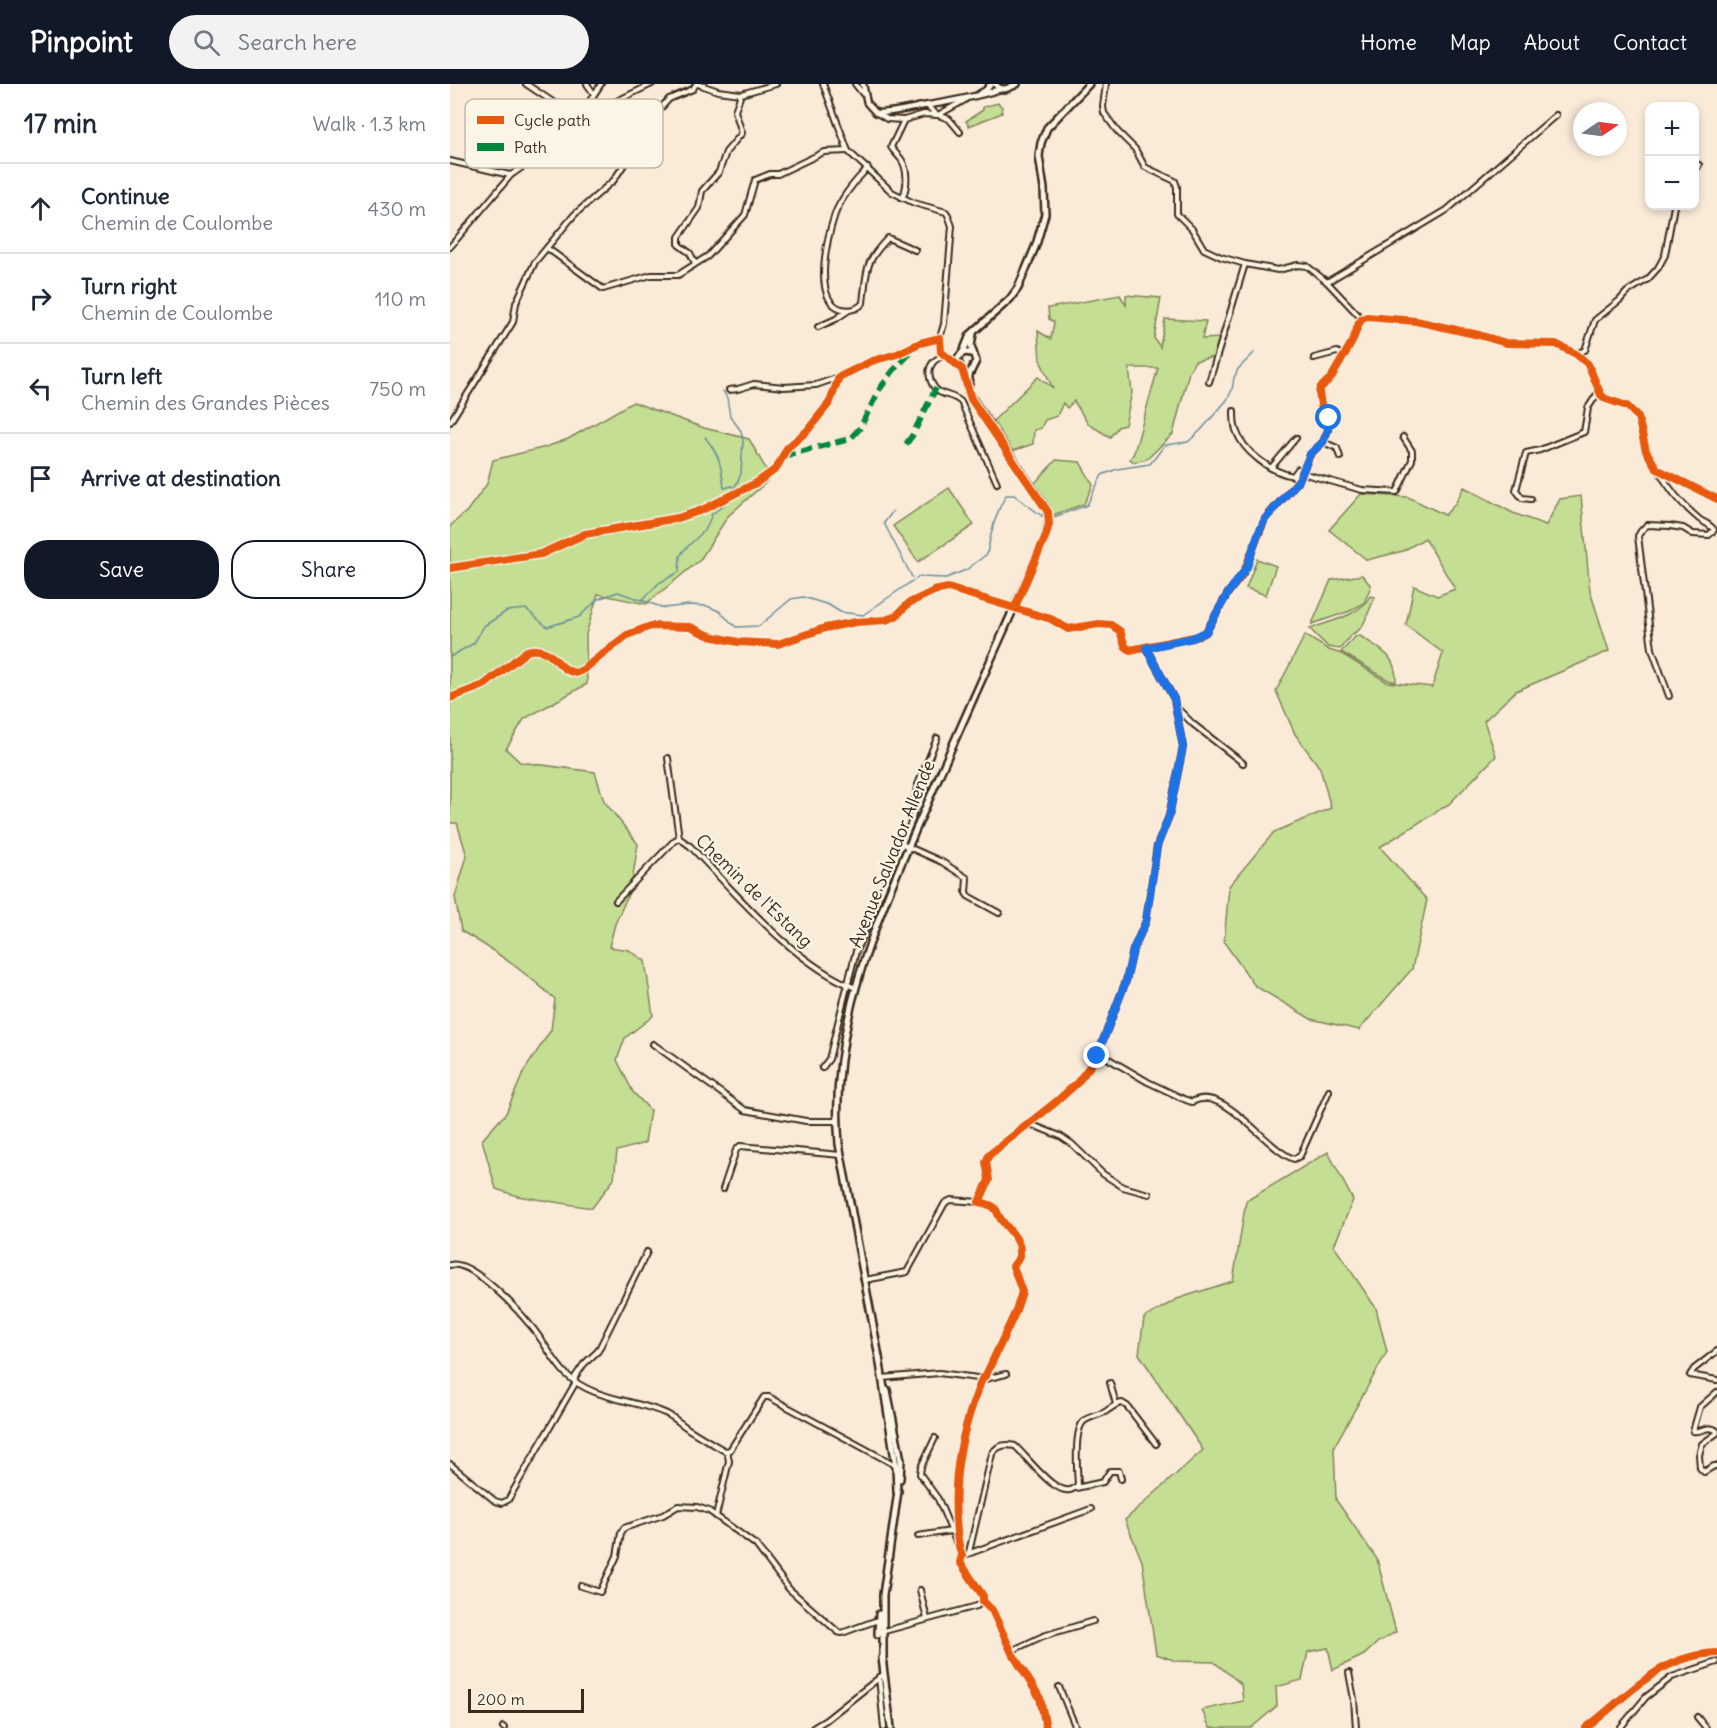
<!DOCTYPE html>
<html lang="en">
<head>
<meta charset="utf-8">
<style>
  body { margin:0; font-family:Delius,sans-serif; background:#f2f2f3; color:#1f2937 }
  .controls { position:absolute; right:18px; top:18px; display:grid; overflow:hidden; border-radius:12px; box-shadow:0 3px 9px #0003 }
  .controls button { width:54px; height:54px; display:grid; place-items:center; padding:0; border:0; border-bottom:2px solid #e0e1e3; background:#fff; color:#1f2937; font:30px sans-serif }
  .compass { position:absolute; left:1123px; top:18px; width:54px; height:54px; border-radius:50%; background:#fff; box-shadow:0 3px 9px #0003; rotate:77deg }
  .scale { position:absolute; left:18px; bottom:15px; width:116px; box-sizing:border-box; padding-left:6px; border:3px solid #3b2a1e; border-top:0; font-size:16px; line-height:21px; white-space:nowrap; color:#3b2a1e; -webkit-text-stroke:4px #fcf5e5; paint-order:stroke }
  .stop { position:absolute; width:18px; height:18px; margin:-14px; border:4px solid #1a73e8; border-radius:50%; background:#fff }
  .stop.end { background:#1a73e8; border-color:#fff; box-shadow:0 2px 6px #0008 }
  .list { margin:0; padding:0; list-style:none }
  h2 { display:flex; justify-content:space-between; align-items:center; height:78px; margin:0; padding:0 24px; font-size:26px }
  h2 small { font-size:20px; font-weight:400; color:#747a83 }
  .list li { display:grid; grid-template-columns:39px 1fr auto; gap:18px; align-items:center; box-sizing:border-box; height:90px; padding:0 24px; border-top:2px solid #e0e1e3 }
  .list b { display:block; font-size:22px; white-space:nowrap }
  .list p { margin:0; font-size:20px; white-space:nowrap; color:#747a83 }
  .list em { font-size:20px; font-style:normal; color:#747a83 }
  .actions { display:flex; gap:12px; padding:18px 24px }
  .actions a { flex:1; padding:14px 0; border:2px solid #111827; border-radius:24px; text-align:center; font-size:21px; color:#111827 }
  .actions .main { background:#111827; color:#fff }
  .icon { flex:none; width:33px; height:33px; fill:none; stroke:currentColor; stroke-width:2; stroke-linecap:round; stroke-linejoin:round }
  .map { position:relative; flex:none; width:1267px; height:1644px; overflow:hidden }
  header { display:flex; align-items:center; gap:36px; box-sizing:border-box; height:84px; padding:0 30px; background:#111827; color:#fff }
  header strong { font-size:28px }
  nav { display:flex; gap:33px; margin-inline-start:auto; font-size:21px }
  .search { width:420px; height:54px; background:#f2f2f3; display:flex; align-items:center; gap:15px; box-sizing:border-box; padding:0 21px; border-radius:33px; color:#747a83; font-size:22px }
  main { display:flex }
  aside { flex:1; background:#fff }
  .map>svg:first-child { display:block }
  .green { fill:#c4de94; stroke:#808459; stroke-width:1.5 }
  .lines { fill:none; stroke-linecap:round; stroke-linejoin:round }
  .stream { stroke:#6b8e9a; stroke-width:1.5 }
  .minor-casing { stroke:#3b2a1e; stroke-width:8 }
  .tertiary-casing { stroke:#3b2a1e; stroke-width:9 }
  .secondary-casing { stroke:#3b2a1e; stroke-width:10 }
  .minor { stroke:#fcf5e5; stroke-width:4 }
  .tertiary { stroke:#fcf5e5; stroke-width:4.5 }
  .secondary { stroke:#fcf5e5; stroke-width:5 }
  .quiet { stroke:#00873e; stroke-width:6; stroke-dasharray:12 6; stroke-linecap:butt }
  .cycleway-casing { stroke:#fcf5e5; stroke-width:11 }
  .cycleway { stroke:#e8590c; stroke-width:8 }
  .route { stroke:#1a73e8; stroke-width:8 }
  .labels { text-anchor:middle; stroke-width:4.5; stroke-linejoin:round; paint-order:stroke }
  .street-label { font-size:18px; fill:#3b2a1e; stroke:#fcf5e5 }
  .key { fill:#fcf5e5; stroke:#c2b8a9; stroke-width:1.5 }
  .key-label { font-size:16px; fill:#3b2a1e }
</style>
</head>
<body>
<header>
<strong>Pinpoint</strong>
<div class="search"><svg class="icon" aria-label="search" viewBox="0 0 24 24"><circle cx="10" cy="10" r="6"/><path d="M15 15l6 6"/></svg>Search here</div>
<nav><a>Home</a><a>Map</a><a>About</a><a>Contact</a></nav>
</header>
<main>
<aside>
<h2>17 min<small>Walk · 1.3 km</small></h2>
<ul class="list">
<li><svg class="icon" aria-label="ahead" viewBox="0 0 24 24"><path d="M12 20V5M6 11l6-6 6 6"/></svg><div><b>Continue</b><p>Chemin de Coulombe</p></div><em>430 m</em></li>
<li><svg class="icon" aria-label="right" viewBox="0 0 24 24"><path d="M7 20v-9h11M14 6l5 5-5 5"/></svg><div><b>Turn right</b><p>Chemin de Coulombe</p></div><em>110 m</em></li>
<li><svg class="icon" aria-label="left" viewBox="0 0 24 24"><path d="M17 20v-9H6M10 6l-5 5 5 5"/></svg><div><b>Turn left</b><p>Chemin des Grandes Pièces</p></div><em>750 m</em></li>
<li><svg class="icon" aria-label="arrive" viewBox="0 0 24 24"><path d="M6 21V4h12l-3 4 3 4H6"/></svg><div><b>Arrive at destination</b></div></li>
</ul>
<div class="actions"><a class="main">Save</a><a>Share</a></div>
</aside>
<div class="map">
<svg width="1267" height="1644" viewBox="0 0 1267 1644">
  <rect width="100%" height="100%" fill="#faead8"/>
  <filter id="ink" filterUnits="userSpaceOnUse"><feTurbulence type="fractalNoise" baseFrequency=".0167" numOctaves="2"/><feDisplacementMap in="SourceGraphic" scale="12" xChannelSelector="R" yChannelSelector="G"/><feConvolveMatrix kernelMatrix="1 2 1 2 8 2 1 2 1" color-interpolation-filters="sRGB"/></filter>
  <g filter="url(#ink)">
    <g class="green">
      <path d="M548,19L552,23V29L519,42L516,37L533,26V23Z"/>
      <path d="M670,211L676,221V211L711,214L704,254L710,263L715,235L756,237L752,255L771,254L764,273L745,277L739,288L723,350L697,375L684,378L680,375L684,369L708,284H679L682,308L675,341L668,343L660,353L638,340L624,317L617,324L613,319L607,332L595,336L591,344L584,346L583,360L562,367L542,338L588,293L602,303L590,276L588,247L601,255L604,238L599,235L598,224Z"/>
      <path d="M183,318L254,344L299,355L321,394L278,432L250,476L196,520L148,510L136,550L137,600L74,635L56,665L70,678L145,688L154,717L188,760L181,804L165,840L159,863L179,866L195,877L203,932L175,954L167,976L183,1008L200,1026L195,1059L167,1067L164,1095L142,1124L67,1112L46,1105L32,1056L56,1029L74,987L101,946L105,915C76,889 45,866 11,847L5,813L17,772L7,739H0V442L17,427L37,400L43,376L96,363L118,355Z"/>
      <path d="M606,376L630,378L643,401L634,420L603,431L584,400Z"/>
      <path d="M1014,403L1063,429L1096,441L1110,415L1131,412L1140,507L1159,567L1066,607L1034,637L1046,672L999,720L930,763L977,816L962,885L909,946L861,935L805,902L774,858L779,802L824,748L881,724L870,684L845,650L826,607L855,551L879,566L892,570L937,598L982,603L993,569L956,541L964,502L987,512L1005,505L975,454L953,467L917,476L879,446L911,410L958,413L995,431L1005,420Z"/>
      <path d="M499,404L524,441L468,478L443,442Z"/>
      <path d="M807,475L826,482L816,511L796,504Z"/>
      <path d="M912,491L921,502L914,519L900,527L862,540L881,496Z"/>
      <path d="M920,512L925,513L914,539L909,546L901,551L890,565L878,563L860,545C880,537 910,532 920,512Z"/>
      <path d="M906,552H910C930,565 947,571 946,598L938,596L891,568Z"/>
      <path d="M878,1068L903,1116L884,1162L926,1224L937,1268L884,1363L886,1416L927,1475L946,1548L928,1558L914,1571L883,1586L878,1564L858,1568L852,1596L826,1603L827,1622L801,1644H760L752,1626L793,1617L791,1600L764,1578L726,1577L706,1570L692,1477L675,1436L753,1366L689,1270L694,1234L727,1215L783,1197L796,1117Z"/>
    </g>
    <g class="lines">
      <g class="stream">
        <path d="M273,307L277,314L280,332L291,347L293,356L291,390L285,403"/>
        <path d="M255,353C270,372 271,380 274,404L282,402L287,406"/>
        <path d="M443,427L434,439L462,493"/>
        <path d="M601,434L637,421L652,391L667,385L700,380L715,361L738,358L751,346L777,316L782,306L784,294L788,285L804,269"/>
        <path d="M192,516L209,499L229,488L230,472L234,466L256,445L262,430L289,410"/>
        <path d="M0,573L24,559L34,542L57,527L76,525L97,543L129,533L148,515L168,508L214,524L239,521L257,522L269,527L286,543L309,542L341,515L353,513L379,521L390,528L413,531L468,493L496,494L516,486L537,470C541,448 545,431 556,411H564L596,435"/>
      </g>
      <g class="minor-casing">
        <g id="minor">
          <path d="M76,0L124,32"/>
          <path d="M137,0L144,10"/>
          <path d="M248,0L268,7L291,10L326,0"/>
          <path d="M373,0L398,67L442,108L464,119L496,128L498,131L502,142L494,240L489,257L491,268L508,280"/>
          <path d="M405,0L413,10H415"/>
          <path d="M656,0L653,22L654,29L667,47L685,65L695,83L725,97L727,103V130L742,145L754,165L771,173L795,180L828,186L848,181L857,182L877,198L912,235"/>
          <path d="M477,22L488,31L499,35L510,48"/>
          <path d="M133,27L151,0"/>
          <path d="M427,29L437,35L453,36"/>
          <path d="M0,77L60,91"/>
          <path d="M418,84C404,98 392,112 385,130C378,151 361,217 392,225C401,227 408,225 413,219C417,186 414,179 438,154L465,166"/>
          <path d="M1244,88L1249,81"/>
          <path d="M452,114C458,103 458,85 451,75C447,70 444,68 441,63L454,36L474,30L488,31L515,16"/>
          <path d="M0,163L61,91L85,74L124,32L138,26L150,25L202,0"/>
          <path d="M97,164L153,205L201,191H228L258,172L295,131L305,96L320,90H328L374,68L398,67"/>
          <path d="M245,179L240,169L229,161V153L249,124L252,107L269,88L276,68L292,49L285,27L291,10"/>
          <path d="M877,198L997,126L1106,31"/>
          <path d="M368,243L386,235L399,226"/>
          <path d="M1126,270L1135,266L1145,236L1170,216L1177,208L1198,195L1208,184L1215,171L1224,122"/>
          <path d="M494,271C490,273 484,276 482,280C476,288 481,302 488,307C495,312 504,311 511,318L547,399"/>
          <path d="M864,274L887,268L894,272"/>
          <path d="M759,298L795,180"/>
          <path d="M279,306L288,305L304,300L334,303L366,301L395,291L433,273L447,270L459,263L489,254"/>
          <path d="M784,327C784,333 784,340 786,346C793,368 821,388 843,392L848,385H854"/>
          <path d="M0,338L63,238L66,219L85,178L124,131L164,96L177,76L190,48L201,35L219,15L243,5L246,0"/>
          <path d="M873,358L887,364L890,373"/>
          <path d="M821,384L846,354"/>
          <path d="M1208,385C1218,404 1232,421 1249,435C1254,439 1260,440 1264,446L1259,451L1243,450L1233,444L1220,442L1197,441L1191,447L1188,452L1202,565L1219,612"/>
          <path d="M852,389L912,406L947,408L962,376V367L953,353"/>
          <path d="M1081,415L1072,414L1066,406L1076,369L1090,366L1134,348L1138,324L1149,307"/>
          <path d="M0,484L91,470L135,450L228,434L252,426L306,399L326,385L337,364L357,347L380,318L389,293"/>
          <path d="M727,624L743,640L793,679"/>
          <path d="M218,674L229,754"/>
          <path d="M452,760L492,778L517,794L516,809L518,812L549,829"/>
          <path d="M166,817L225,756L229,754L240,762C286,809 344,881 406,904"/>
          <path d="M203,960L295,1026L356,1037H388"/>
          <path d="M647,968L698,998L736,1016L742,1018C774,999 815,1065 844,1075L850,1072L879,1007"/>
          <path d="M372,984L379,975L406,867L462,736L467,703L487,654"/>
          <path d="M580,1040L610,1052L622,1060L653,1090L673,1103L699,1110"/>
          <path d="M273,1105L286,1066L290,1062L391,1071"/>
          <path d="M0,1181C21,1175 68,1226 81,1242C94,1257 102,1276 116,1290C142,1316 184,1315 217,1330C225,1334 232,1341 240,1346C251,1353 263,1360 275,1367L280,1366L314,1313H319L447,1382"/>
          <path d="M415,1196L457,1188L495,1119L501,1116L529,1118L539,1096L536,1078L539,1071L606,1018L627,999L641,981L647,972L676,897L683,866L696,837L707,762L719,732L733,663L724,615L696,564"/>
          <path d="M1267,1267L1244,1285L1240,1291L1267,1296"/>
          <path d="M432,1294L489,1289L535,1295L556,1290"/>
          <path d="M532,1295L536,1291L565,1229"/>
          <path d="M125,1297V1293L134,1280L148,1267L197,1168"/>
          <path d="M660,1299L666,1320"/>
          <path d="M1267,1308L1250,1323L1243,1347C1252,1349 1258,1340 1267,1347"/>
          <path d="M1267,1349L1252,1360L1249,1371L1250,1384L1254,1388L1264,1382H1267"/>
          <path d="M485,1354L471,1383L470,1390L488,1415L512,1472L510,1478L533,1512V1517L542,1526L562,1569L590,1614L596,1644"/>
          <path d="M0,1380L45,1417L52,1419L58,1416L126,1298"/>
          <path d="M626,1404L653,1398L660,1387H669L671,1395"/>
          <path d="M266,1432L279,1377L277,1367"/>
          <path d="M468,1452L501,1447"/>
          <path d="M519,1468L542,1370C547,1361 556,1360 565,1362C577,1372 613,1424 628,1400C627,1387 624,1348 633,1338C638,1333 649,1331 655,1328C661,1324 665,1320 672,1319L677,1322L706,1360"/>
          <path d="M512,1472L641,1425"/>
          <path d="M131,1502L150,1508L167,1472L171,1449L174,1444L213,1431L228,1422L247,1423L259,1427L306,1461L339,1505L388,1548L392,1549L425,1537L429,1538"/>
          <path d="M470,1506L477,1535"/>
          <path d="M431,1548L527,1522L533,1517"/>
          <path d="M561,1567L593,1552L643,1537"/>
          <path d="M899,1589L904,1615L906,1644"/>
          <path d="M429,1593L434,1644"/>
          <path d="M609,1603L626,1644"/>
          <path d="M1247,1633L1256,1644"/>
          <path d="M53,1643L54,1644"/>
          <path d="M363,1644L376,1636L434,1590"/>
          <path d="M1136,1644C1180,1611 1208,1571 1267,1569"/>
          <path d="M1170,1644L1196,1613L1222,1593L1267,1578"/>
        </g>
      </g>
      <g class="tertiary-casing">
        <g id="tertiary">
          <path d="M413,0L417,19L426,29C442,29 457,25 473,22C499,18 525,13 551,5"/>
          <path d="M529,10L536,6L541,0"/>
          <path d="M0,614L34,601L77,567C103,560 107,587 126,589L134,585L177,551L201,542L240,543L260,552L288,558L328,560L375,544L406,538L436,536L446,532L459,519L484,507L498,504L601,535L618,545L649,540L661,541L670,547L675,562L680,566L749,552L756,548L778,509L793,490L815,435L849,396L860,371L873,358L878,346V334L871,321L869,309L870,304L881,294L902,258L909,239L912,235L917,233L966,237L1029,251L1056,259L1106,260L1126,270L1138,280L1151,311L1156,315L1177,322L1188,333L1196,367L1207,385L1267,415"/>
        </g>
      </g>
      <g class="secondary-casing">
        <g id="secondary">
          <path d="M545,0C552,9 558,4 567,0"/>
          <path d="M513,268L520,251L560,215L568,204L586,161L595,130L594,105L589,72L591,59L597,44L639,0"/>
          <path d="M519,300V291L526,277L521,262L523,250"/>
          <path d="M437,1306L451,1376L450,1395"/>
          <path d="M447,1408L446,1382L429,1273L389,1060C378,936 432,824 480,713C518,625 558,539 596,451L599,436L596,424L519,310L514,291L507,275L513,268L523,269"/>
          <path d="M428,1550L429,1530"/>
          <path d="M432,1574L441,1644"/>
          <path d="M433,1578V1511L448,1407"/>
        </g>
      </g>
      <use href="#minor" class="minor"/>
      <use href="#tertiary" class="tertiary"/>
      <use href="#secondary" class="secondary"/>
      <g class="quiet">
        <path d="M456,360L462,352L486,304"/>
        <path d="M333,372L400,355L410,344L429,306L443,287L461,268"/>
      </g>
      <g class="cycleway-casing">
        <g id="cycleway">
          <path d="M0,484L91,470L135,450L228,434L252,426L306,399L326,385L337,364L357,347L380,318L389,293L422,277L447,270L470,259L490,254L491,268L512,285L521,315L598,428L599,440L596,451L565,523"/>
          <path d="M0,614L34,601L77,567C103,560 107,587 126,589L134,585L177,551L201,542L240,543L260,552L288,558L328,560L375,544L406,538L436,536L446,532L459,519L484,507L498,504L601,535L618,545L649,540L661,541L670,547L675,562L680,566L749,552L756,548L778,509L793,490L815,435L849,396L860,371L873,358L878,346V334L871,321L869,309L870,304L881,294L902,258L909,239L912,235L917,233L966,237L1029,251L1056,259L1106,260L1126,270L1138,280L1151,311L1156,315L1177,322L1188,333L1196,367L1207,385L1267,415"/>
          <path d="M596,1644L590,1614L562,1569L542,1526L533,1517V1512L510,1478L512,1472C507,1459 507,1449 506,1435C503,1384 513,1343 532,1295L536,1291L565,1229L572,1208L563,1182C581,1162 560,1149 550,1134C547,1129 547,1125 542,1122C538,1120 533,1119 529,1118L539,1096L536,1078L539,1071L606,1018L627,999L641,981L647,972L676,897L683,866L696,837L707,762L719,732L733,663L724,615L696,564"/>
          <path d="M1136,1644C1180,1611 1208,1571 1267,1569"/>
        </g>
      </g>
      <use href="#cycleway" class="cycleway"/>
    </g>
  </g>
  <g class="lines" filter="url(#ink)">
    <path class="route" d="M647,972L676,897L683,866L696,837L707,762L719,732L733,663L724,615L696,564L743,554L756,548L778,509L797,483L808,450L815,435L849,396L860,370L873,358L878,346L879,334"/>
  </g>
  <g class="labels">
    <g class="street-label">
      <text transform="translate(442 770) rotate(-68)" y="6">Avenue Salvador Allende</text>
      <text transform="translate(304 807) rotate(44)" y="6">Chemin de l'Estang</text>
    </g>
  </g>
  <rect x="15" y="15" width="198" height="69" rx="9" class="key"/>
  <rect x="27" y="32" width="27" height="8" fill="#e8590c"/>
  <rect x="27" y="59" width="27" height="8" fill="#00873e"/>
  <g class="key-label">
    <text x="64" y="42">Cycle path</text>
    <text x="64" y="69">Path</text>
  </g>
</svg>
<div class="controls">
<button>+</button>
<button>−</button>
</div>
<svg class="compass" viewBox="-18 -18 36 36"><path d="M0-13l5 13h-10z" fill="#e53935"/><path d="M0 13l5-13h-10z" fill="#747a83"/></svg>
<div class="scale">200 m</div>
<div class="stop" style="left:879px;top:334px"></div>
<div class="stop end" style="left:647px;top:972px"></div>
</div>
</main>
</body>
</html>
